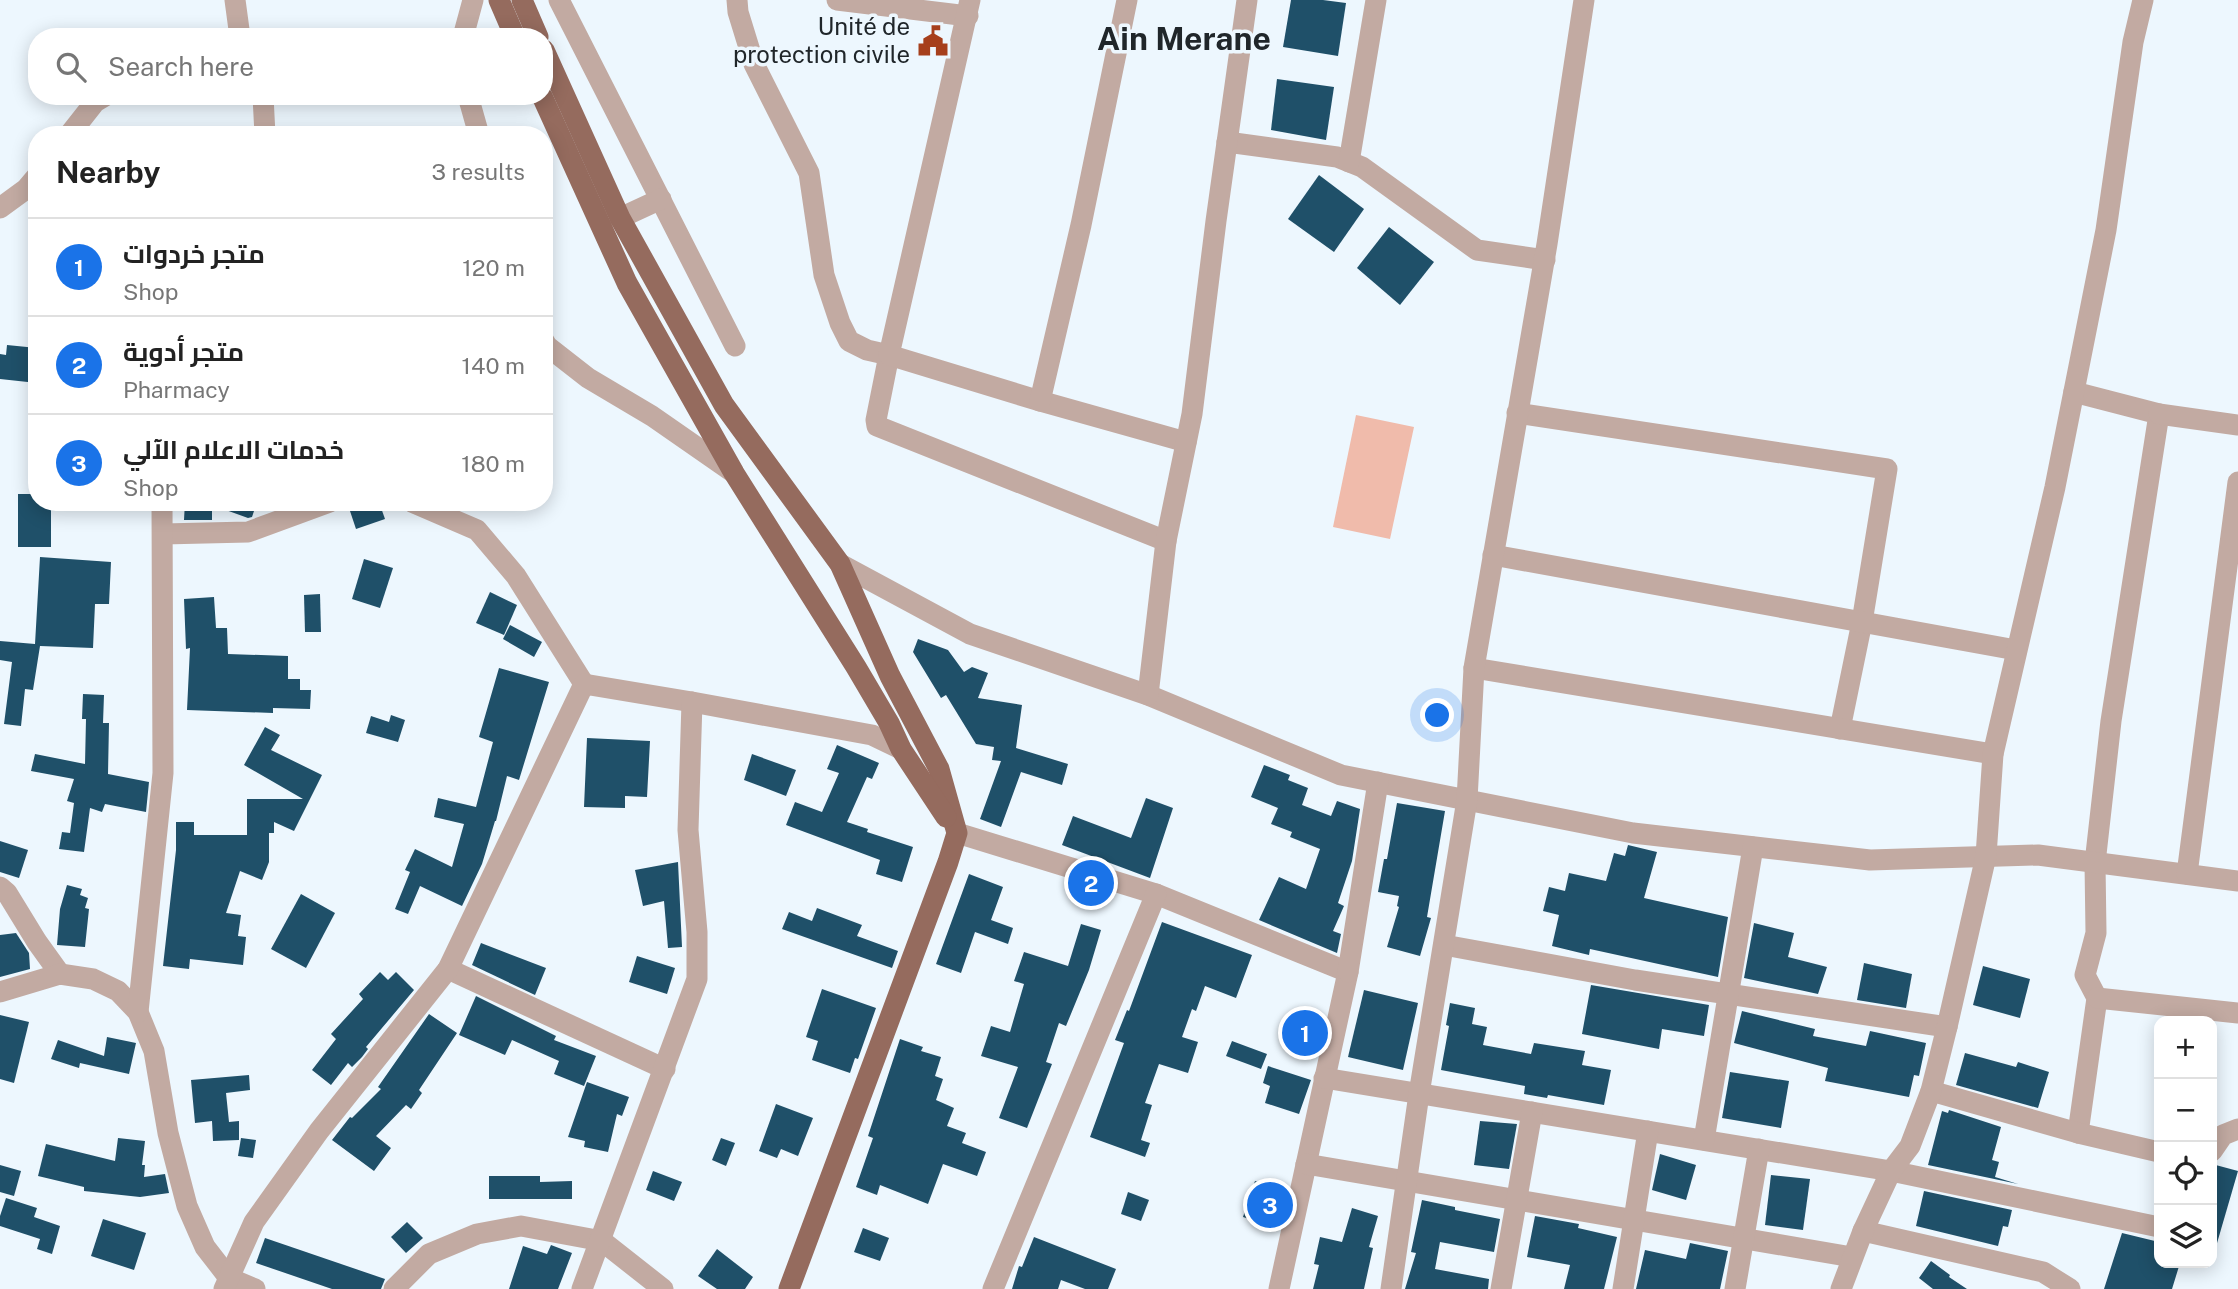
<!DOCTYPE html>
<html lang="en">
<head>
<meta charset="utf-8">
<style>
  body { margin:0; font-family:"Public Sans",Cairo,sans-serif; background:#f6f6f6; color:#222 }
  .controls { position:absolute; right:21px; bottom:21px; display:grid; overflow:hidden; border-radius:14px; box-shadow:0 4px 18px #0003 }
  .controls button { width:63px; height:63px; display:grid; place-items:center; padding:0; border:0; border-bottom:2px solid #e0e0e0; background:#fff; color:#222; font:35px sans-serif }
  .you { position:absolute; left:1438px; top:716px; width:24px; height:24px; margin:-18px; border:5px solid #fff; border-radius:50%; background:#1a73e8; box-shadow:0 0 0 10px #1a73e833 }
  .badge { display:grid; place-items:center; width:46px; height:46px; border-radius:50%; background:#1a73e8; color:#fff; font-size:23px; font-weight:700 }
  .pin { position:absolute; translate:-50% -50%; border:4px solid #fff; box-shadow:0 2px 7px #0006 }
  .list { margin:0; padding:0; list-style:none }
  h2 { display:flex; justify-content:space-between; align-items:center; height:91px; margin:0; padding:0 28px; font-size:30px }
  h2 small { font-size:23px; font-weight:400; color:#767676 }
  .list li { display:grid; grid-template-columns:46px 1fr auto; gap:21px; align-items:center; box-sizing:border-box; height:98px; padding:0 28px; border-top:2px solid #e0e0e0 }
  .list b { display:block; font-size:26px; white-space:nowrap }
  .list p { margin:0; font-size:23px; white-space:nowrap; color:#767676 }
  .list em { font-size:23px; font-style:normal; color:#767676 }
  .icon { flex:none; width:38px; height:38px; fill:none; stroke:currentColor; stroke-width:2; stroke-linecap:round; stroke-linejoin:round }
  .map { position:relative; flex:none; width:2238px; height:1289px; overflow:hidden }
  .search { position:absolute; background:#fff; box-shadow:0 4px 18px #0003; left:28px; top:28px; width:525px; height:77px; display:flex; align-items:center; gap:18px; box-sizing:border-box; padding:0 24px; border-radius:28px; color:#767676; font-size:26px }
  .panel { position:absolute; background:#fff; box-shadow:0 4px 18px #0003; left:28px; top:126px; width:525px; height:385px; border-radius:28px }
  .map>svg:first-child { display:block }
  .green { fill:#f0bbab }
  .building { fill:#1f5069 }
  .lines { fill:none; stroke-linecap:round; stroke-linejoin:round }
  .minor { stroke:#c2aaa2; stroke-width:21 }
  .major { stroke:#956b5e; stroke-width:21 }
  .labels { text-anchor:middle; stroke-width:7; stroke-linejoin:round; paint-order:stroke }
  .poi-label { font-size:24px; fill:#20262a; stroke:#edf7fe; text-anchor:end }
  .district-label { font-size:32px; font-weight:bold; fill:#20262a; stroke:#edf7fe }
</style>
</head>
<body>
<div class="map">
<svg width="2238" height="1289" viewBox="0 0 2238 1289">
  <rect width="100%" height="100%" fill="#edf7fe"/>
  <path class="green" d="M1356,415L1414,427L1390,539L1333,527Z"/>
  <g class="building">
    <path d="M1291,0H1323L1346,3L1338,56L1283,47Z"/>
    <path d="M1277,79L1334,87L1326,140L1271,130Z"/>
    <path d="M1319,175L1364,209L1334,252L1288,219Z"/>
    <path d="M1389,227L1434,262L1400,305L1357,268Z"/>
    <path d="M7,345L37,348V383L0,379V354L6,355Z"/>
    <path d="M18,494H37V502H51V547H18Z"/>
    <path d="M185,502H257L252,517L248,518L212,505V520H184Z"/>
    <path d="M347,502H379L385,519L356,529Z"/>
    <path d="M40,557L111,562L109,604H95L93,648L40,646L33,690L25,689L21,726L4,724L12,662L0,660V641L35,644Z"/>
    <path d="M364,559L393,568L380,608L352,599Z"/>
    <path d="M490,592L517,605L504,635L476,623Z"/>
    <path d="M320,594L321,632H305L304,595Z"/>
    <path d="M214,597L216,628H227L228,654L288,656V679H300V690H311L310,709L273,708V713L187,710L190,648L186,649L184,599Z"/>
    <path d="M510,625L542,642L534,657L503,639Z"/>
    <path d="M918,639L948,650L964,672L972,667L988,673L978,698L1022,705L1016,748L1068,764L1062,785L1021,772L1001,827L980,819L1001,761L992,760L994,747L976,744L946,695L941,698L913,652Z"/>
    <path d="M499,668L549,682L519,780L507,776L496,821H495L482,864L462,906L420,886L408,914L395,909L410,872L405,870L415,849L452,867L464,824L434,817L438,798L476,807L493,742L479,737Z"/>
    <path d="M83,694L104,695L103,723H109L108,774L149,782L146,812L105,804L102,812L90,808L84,852L59,849L62,832L70,833L74,803L67,801L74,779L31,771L35,754L85,764L86,719H82Z"/>
    <path d="M391,715L405,720L398,742L366,733L371,716L389,722Z"/>
    <path d="M265,727L280,735L271,750L322,775L294,831L274,822V833H269V862L262,880L240,871L226,913L241,915L238,936L246,937L243,965L190,959L189,969L163,966L176,850V822H194V835H247V799H303L244,765Z"/>
    <path d="M587,738L650,741L647,797L625,796V808L584,807Z"/>
    <path d="M837,745L879,763L872,779L867,777L847,822L868,829L867,832L913,847L902,882L876,874L880,860L786,825L795,802L822,812L839,773L827,769Z"/>
    <path d="M752,754L796,770L786,796L744,780Z"/>
    <path d="M1264,765L1290,775L1288,780L1308,788L1302,805L1331,816L1337,801L1360,809L1352,861L1338,903L1344,906L1333,931L1341,934L1337,953L1259,920L1279,877L1306,889L1320,849L1290,837L1292,832L1271,824L1278,808L1251,797Z"/>
    <path d="M1146,798L1173,808L1150,878L1062,845L1073,816L1131,838Z"/>
    <path d="M1397,803L1445,811L1427,917L1431,918L1420,956L1387,947L1399,907L1397,906L1399,896L1378,892L1384,859H1387Z"/>
    <path d="M0,841L28,850L19,878L0,872Z"/>
    <path d="M1628,845L1657,852L1644,898L1728,917L1718,977L1590,949L1589,955L1552,946L1559,915L1543,911L1549,887L1565,891L1569,873L1606,881L1614,853L1625,856Z"/>
    <path d="M678,862L682,947L668,948L664,901L643,906L635,870Z"/>
    <path d="M969,874L1003,887L991,920L1013,928L1008,944L975,932L961,973L936,964Z"/>
    <path d="M67,885L82,889L80,895L88,898L85,908L89,909L85,947L57,945L60,909Z"/>
    <path d="M301,894L335,913L306,968L271,949Z"/>
    <path d="M817,908L862,925L857,936L898,951L892,968L782,929L789,912L812,921Z"/>
    <path d="M1162,922L1252,955L1236,998L1205,986L1196,1011L1192,1009L1182,1037L1198,1042L1188,1073L1159,1064L1145,1103L1152,1105L1141,1140L1150,1143L1145,1157L1090,1137L1124,1043L1115,1040L1127,1010L1129,1011Z"/>
    <path d="M1754,923L1794,933L1788,957L1827,967L1818,994L1744,978Z"/>
    <path d="M1081,924L1101,930L1089,970L1066,1026L1059,1023L1046,1062L1052,1064L1027,1128L999,1118L1018,1067L981,1056L991,1026L1010,1032L1024,984L1014,981L1024,952L1068,966Z"/>
    <path d="M16,933L29,953L30,969L0,977V935Z"/>
    <path d="M481,943L546,968L535,995L472,965Z"/>
    <path d="M637,956L675,968L667,994L629,982Z"/>
    <path d="M1864,963L1912,974L1906,1008L1857,1000Z"/>
    <path d="M1983,966L2030,979L2020,1018L1973,1005Z"/>
    <path d="M380,972L388,980L396,972L414,990L366,1047L368,1049L362,1057L352,1067L348,1063L331,1085L312,1070L336,1039L331,1034L363,999L359,994Z"/>
    <path d="M1591,985L1709,1005L1704,1036L1662,1029L1659,1049L1582,1034Z"/>
    <path d="M822,989L876,1008L858,1059L855,1058L850,1073L812,1060L818,1041L806,1037Z"/>
    <path d="M1364,990L1418,1003L1403,1070L1348,1057Z"/>
    <path d="M476,996L556,1036L554,1040L596,1056L584,1086L554,1074L559,1061L512,1040L505,1055L459,1035Z"/>
    <path d="M1450,1003L1475,1008L1472,1024L1487,1027L1483,1045L1531,1054L1534,1043L1585,1051L1582,1065L1611,1070L1604,1105L1548,1095L1547,1098L1524,1094L1525,1086L1441,1070L1449,1026L1446,1025Z"/>
    <path d="M1742,1011L1815,1029L1813,1036L1866,1046L1870,1031L1926,1043L1919,1076L1914,1075L1909,1097L1825,1081L1828,1068L1734,1043Z"/>
    <path d="M429,1014L457,1033L419,1090L422,1093L411,1109L406,1105L376,1136L391,1148L374,1171L332,1140L350,1117L352,1118L381,1089L378,1087Z"/>
    <path d="M0,1015L29,1022L14,1083L0,1079Z"/>
    <path d="M107,1037L136,1043L129,1074L80,1063L79,1068L51,1059L58,1040L104,1056Z"/>
    <path d="M900,1039L923,1047L921,1051L941,1057L935,1076L943,1079L936,1100L954,1108L947,1126L966,1133L962,1143L986,1152L977,1176L943,1164L928,1204L880,1185L877,1195L856,1187L873,1138L868,1136Z"/>
    <path d="M1232,1041L1267,1054L1261,1069L1226,1056Z"/>
    <path d="M1965,1053L2016,1067L2018,1062L2049,1072L2038,1108L1956,1085Z"/>
    <path d="M1268,1066L1311,1080L1299,1114L1265,1103L1270,1086L1263,1083Z"/>
    <path d="M1730,1072L1789,1081L1781,1128L1722,1118Z"/>
    <path d="M249,1075L250,1090L226,1093L229,1122L239,1121V1140L213,1141L212,1121L195,1123L191,1080Z"/>
    <path d="M587,1082L629,1097L622,1116L617,1114L608,1152L584,1147L585,1141L568,1137Z"/>
    <path d="M776,1104L813,1118L798,1156L781,1149L777,1158L759,1151Z"/>
    <path d="M1949,1110L2001,1127L1992,1160L1999,1162L1995,1177L2018,1184L1928,1165L1942,1111L1948,1113Z"/>
    <path d="M1480,1121L1517,1124L1509,1169L1474,1165Z"/>
    <path d="M118,1138L145,1141L142,1165H145L144,1177L165,1174L169,1193L140,1197L84,1191V1187L38,1176L46,1144L115,1161Z"/>
    <path d="M241,1138L256,1140L253,1158L238,1156Z"/>
    <path d="M721,1138L735,1143L726,1166L712,1160Z"/>
    <path d="M1660,1154L1696,1165L1686,1200L1652,1190Z"/>
    <path d="M2212,1164L2238,1171L2215,1250L2212,1249Z"/>
    <path d="M0,1165L21,1171L14,1196L0,1192Z"/>
    <path d="M653,1171L682,1182L674,1201L646,1190Z"/>
    <path d="M1771,1175L1810,1179L1803,1230L1765,1225Z"/>
    <path d="M489,1176H540V1182L572,1181V1199H489Z"/>
    <path d="M1255,1181L1287,1191L1279,1228L1243,1217Z"/>
    <path d="M1924,1191L2012,1210L2008,1227L2003,1226L1998,1246L1916,1226Z"/>
    <path d="M1128,1192L1149,1200L1141,1221L1121,1214Z"/>
    <path d="M6,1198L37,1208L34,1217L60,1226L52,1254L37,1249L40,1239L0,1226V1216Z"/>
    <path d="M1422,1200L1455,1207V1210L1500,1219L1494,1252L1440,1242L1435,1269L1489,1279L1488,1289H1405L1416,1253L1411,1252Z"/>
    <path d="M1352,1208L1378,1216L1369,1247L1373,1248L1364,1289H1313L1319,1265L1314,1264L1320,1237L1342,1242Z"/>
    <path d="M1535,1216L1579,1224L1578,1228L1617,1237L1604,1289H1564L1570,1265L1527,1257Z"/>
    <path d="M103,1219L146,1233L134,1270L91,1256Z"/>
    <path d="M407,1222L423,1238L406,1253L391,1237Z"/>
    <path d="M863,1228L889,1238L880,1261L854,1252Z"/>
    <path d="M2122,1233L2159,1242V1263H2180L2172,1289H2104Z"/>
    <path d="M1034,1237L1116,1269L1108,1289H1085L1061,1280L1058,1289H1012L1019,1266L1022,1267Z"/>
    <path d="M265,1238L385,1279L381,1289H332L256,1263Z"/>
    <path d="M1690,1243L1728,1251L1720,1289H1636L1645,1250L1686,1259Z"/>
    <path d="M551,1245L572,1253L558,1289H509L523,1246L547,1254Z"/>
    <path d="M717,1249L753,1277L745,1289H717L698,1276Z"/>
    <path d="M1931,1261L1950,1275L1949,1277L1967,1289H1933L1919,1278Z"/>
  </g>
  <g class="lines">
    <g class="minor">
      <path d="M235,0L240,37"/>
      <path d="M559,0L735,346"/>
      <path d="M737,0L738,12L754,64L809,173L824,275L840,323L849,341L867,350L889,355L876,420L877,426L1166,541"/>
      <path d="M837,0L968,16"/>
      <path d="M970,0L889,355L1040,401L1186,442"/>
      <path d="M463,37L473,0"/>
      <path d="M263,96L265,135"/>
      <path d="M468,96L479,135"/>
      <path d="M69,135L95,102L105,96"/>
      <path d="M1227,142L1337,157L1362,167L1477,250L1545,260"/>
      <path d="M1349,162L1376,0"/>
      <path d="M0,208L26,189L37,176"/>
      <path d="M620,218L661,199"/>
      <path d="M544,341L547,346L588,378L652,416L734,473"/>
      <path d="M2074,392L2159,414L2111,721L2095,863L2096,933L2085,975L2097,998L2078,1133"/>
      <path d="M1040,401L1081,225L1127,0"/>
      <path d="M1517,413L1887,469L1862,622L1840,729"/>
      <path d="M2159,414L2238,425"/>
      <path d="M412,502L477,530L516,576L584,684"/>
      <path d="M163,534L248,532L330,502"/>
      <path d="M1493,555L2016,650"/>
      <path d="M840,564L970,634L1148,695L1341,775L1633,833L1870,860L2038,855L2238,881"/>
      <path d="M1474,668L1993,754"/>
      <path d="M1148,695L1166,541L1192,414L1216,221L1247,0"/>
      <path d="M957,833L1156,894L1348,972L1279,1289"/>
      <path d="M2187,874L2238,482"/>
      <path d="M0,887L7,893L37,942L60,974"/>
      <path d="M1444,945L1635,980L1947,1027"/>
      <path d="M448,969L665,1069"/>
      <path d="M1348,972L1378,782"/>
      <path d="M0,992L60,974L93,979L118,991L138,1012L154,1051L168,1133L187,1206L205,1247L229,1278L255,1289"/>
      <path d="M2097,998L2238,1013"/>
      <path d="M138,1012L163,773L162,502"/>
      <path d="M1324,1078L1891,1171L2159,1227"/>
      <path d="M1931,1091L2078,1133L2159,1152"/>
      <path d="M1704,1140L1753,847"/>
      <path d="M2212,1151L2223,1135L2238,1129"/>
      <path d="M1306,1164L1852,1257"/>
      <path d="M1863,1231L2043,1272L2070,1289"/>
      <path d="M224,1289L254,1222L319,1131L448,969L584,684L692,702"/>
      <path d="M394,1289L429,1254L477,1234L521,1226L602,1241L663,1289"/>
      <path d="M582,1289L697,979V932L688,830L692,702L872,735L901,749"/>
      <path d="M993,1289L1156,894"/>
      <path d="M1391,1289L1419,1094L1467,800L1474,668L1547,244L1584,0"/>
      <path d="M1501,1289L1532,1112"/>
      <path d="M1623,1289L1648,1131"/>
      <path d="M1735,1289L1759,1149"/>
      <path d="M1841,1289L1863,1231L1891,1171L1910,1146L1931,1091L1947,1027L1986,856L1993,754L2055,487L2106,230L2133,42L2143,0"/>
    </g>
    <g class="major">
      <path d="M499,0L515,37"/>
      <path d="M522,0L538,37"/>
      <path d="M544,50L620,218L724,405L840,564L890,676L939,769L957,833L948,862L789,1289"/>
      <path d="M542,96L627,283L734,473L856,667L889,723L901,749L946,817"/>
    </g>
  </g>
  <defs>
    <g id="civic-bare" transform="scale(2.415)"><path d="M-.6-6.5H3V-4.5H.6V-3L4-1V1h2V6H-6V1h2V-1L-.6-3ZM-1.2 2.5V6h2.4V2.5Z" fill="#a63f1c" stroke="#edf7fe" stroke-width="2.5" paint-order="stroke"/></g>
  </defs>
  <g fill-rule="evenodd">
    <use href="#civic-bare" x="933" y="41"/>
  </g>
  <g class="labels">
    <g class="poi-label">
      <text x="910" y="35">Unité de<tspan x="910" dy="28">protection civile</tspan></text>
    </g>
    <g class="district-label">
      <text x="1184" y="50">Ain Merane</text>
    </g>
  </g>
</svg>
<div class="controls">
<button>+</button>
<button>−</button>
<button><svg class="icon" aria-label="locate" viewBox="0 0 24 24"><circle cx="12" cy="12" r="6"/><path d="M12 2v4M12 18v4M2 12h4M18 12h4"/></svg></button>
<button><svg class="icon" aria-label="layers" viewBox="0 0 24 24"><path d="M12 4l9 5-9 5-9-5zM3 14l9 5 9-5"/></svg></button>
</div>
<div class="you"></div>
<div class="pin badge" style="left:1305px;top:1033px">1</div>
<div class="pin badge" style="left:1091px;top:883px">2</div>
<div class="pin badge" style="left:1270px;top:1205px">3</div>
<div class="search"><svg class="icon" aria-label="search" viewBox="0 0 24 24"><circle cx="10" cy="10" r="6"/><path d="M15 15l6 6"/></svg>Search here</div>
<section class="panel">
<h2>Nearby<small>3 results</small></h2>
<ul class="list">
<li><span class="badge">1</span><div><b>متجر خردوات</b><p>Shop</p></div><em>120 m</em></li>
<li><span class="badge">2</span><div><b>متجر أدوية</b><p>Pharmacy</p></div><em>140 m</em></li>
<li><span class="badge">3</span><div><b>خدمات الاعلام الآلي</b><p>Shop</p></div><em>180 m</em></li>
</ul>
</section>
</div>
</body>
</html>
